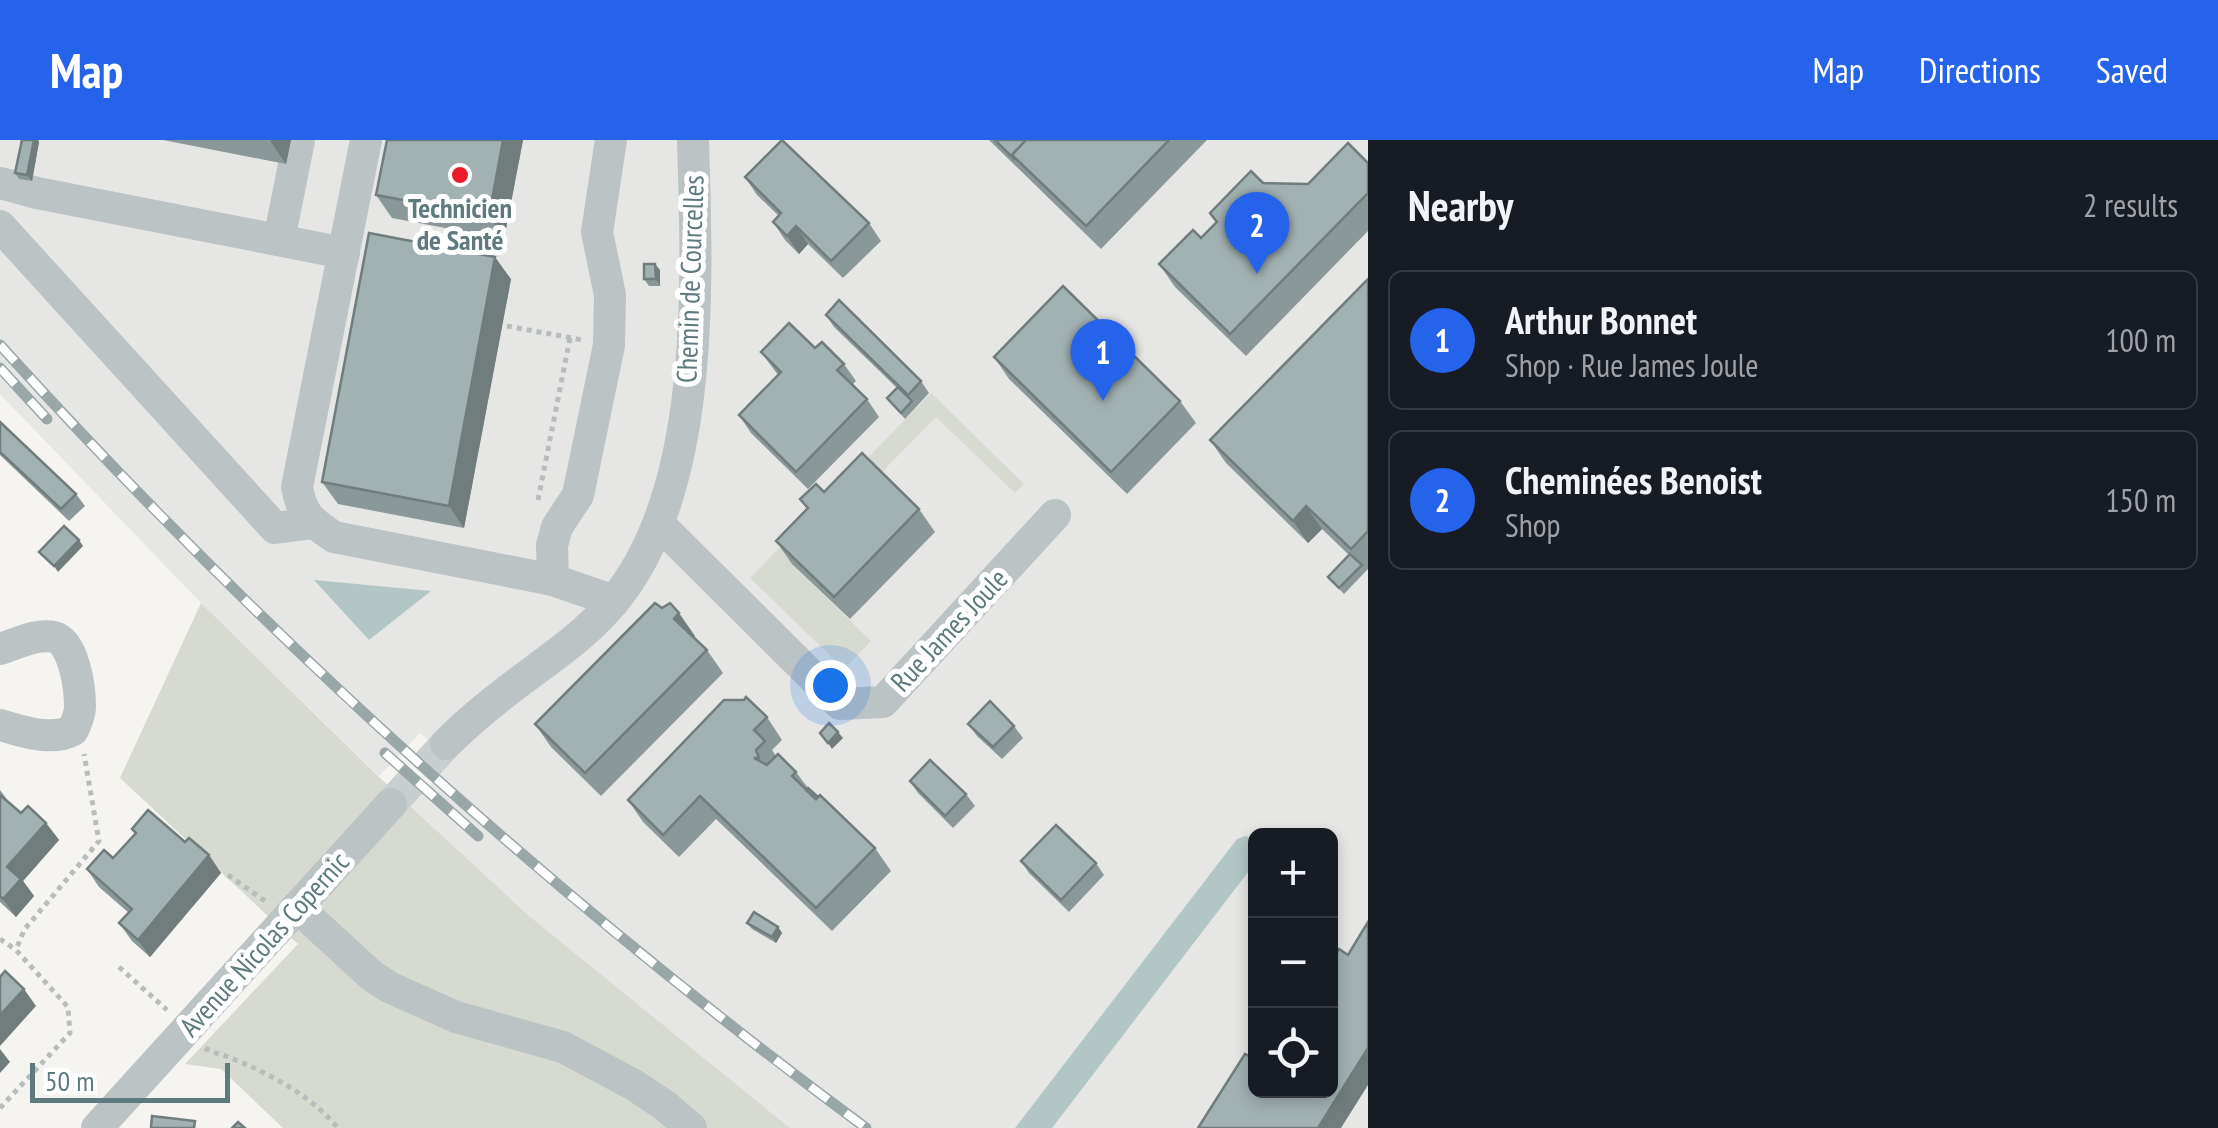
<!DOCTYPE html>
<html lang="en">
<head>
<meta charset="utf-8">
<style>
  body { margin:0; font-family:"PT Sans Narrow",sans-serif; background:#242831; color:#f1f3f6 }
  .controls { position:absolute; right:30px; bottom:30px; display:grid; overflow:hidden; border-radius:15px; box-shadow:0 5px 15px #0003 }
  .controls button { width:90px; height:90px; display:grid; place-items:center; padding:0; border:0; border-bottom:2px solid #363941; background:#171b24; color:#f1f3f6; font:50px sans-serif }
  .scale { position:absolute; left:30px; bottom:25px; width:200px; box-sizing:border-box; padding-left:10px; border:5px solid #5f7a7e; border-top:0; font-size:28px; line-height:35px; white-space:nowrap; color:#5f7a7e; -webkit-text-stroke:8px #fff; paint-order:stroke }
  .you { position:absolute; left:830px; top:545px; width:35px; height:35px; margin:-25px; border:8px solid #fff; border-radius:50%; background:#1a73e8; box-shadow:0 0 0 15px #1a73e833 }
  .badge { display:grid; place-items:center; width:65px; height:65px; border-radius:50%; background:#2563eb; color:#fff; font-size:32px; font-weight:700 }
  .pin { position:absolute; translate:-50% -82px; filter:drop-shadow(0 2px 5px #0008) }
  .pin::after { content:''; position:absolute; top:52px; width:35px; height:30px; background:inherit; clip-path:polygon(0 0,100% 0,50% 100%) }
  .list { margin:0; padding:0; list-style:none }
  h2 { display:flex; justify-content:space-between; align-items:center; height:130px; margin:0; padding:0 40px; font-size:42px }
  h2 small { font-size:32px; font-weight:400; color:#9ea1a6 }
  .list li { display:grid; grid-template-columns:65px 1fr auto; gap:30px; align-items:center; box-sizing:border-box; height:140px; margin:0 20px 20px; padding:0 20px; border:2px solid #363941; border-radius:15px }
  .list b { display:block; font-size:38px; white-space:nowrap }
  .list p { margin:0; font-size:32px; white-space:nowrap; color:#9ea1a6 }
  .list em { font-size:32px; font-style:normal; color:#9ea1a6 }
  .icon { flex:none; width:55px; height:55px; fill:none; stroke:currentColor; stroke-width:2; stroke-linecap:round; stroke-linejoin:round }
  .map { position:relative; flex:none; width:1368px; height:988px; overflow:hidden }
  header { display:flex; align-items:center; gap:60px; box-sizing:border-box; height:140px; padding:0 50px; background:#2563eb; color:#fff }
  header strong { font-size:48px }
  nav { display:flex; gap:55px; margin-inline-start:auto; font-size:35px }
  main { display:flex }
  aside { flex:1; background:#171b24 }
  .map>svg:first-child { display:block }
  .built { fill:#e6e6e5; fill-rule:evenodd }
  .green { fill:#d7dad0 }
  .water { fill:#b2c6c5 }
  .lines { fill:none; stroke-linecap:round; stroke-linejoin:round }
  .minor-tunnel { stroke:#c8cfce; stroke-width:32; stroke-dasharray:32 16; stroke-linecap:butt }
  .path { stroke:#b7bcbd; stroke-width:5; stroke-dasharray:5 5; stroke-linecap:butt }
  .minor { stroke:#bbc3c4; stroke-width:32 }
  .rail-casing { stroke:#9aa7a9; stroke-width:11 }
  .rail { stroke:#fff; stroke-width:8; stroke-dasharray:22; stroke-linecap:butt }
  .wall { fill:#8b9899 }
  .shaded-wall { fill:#717c7d }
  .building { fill:#a2b1b2; stroke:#717c7d; stroke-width:2.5 }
  .poi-dot { fill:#eb1b29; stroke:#fff; stroke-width:4 }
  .labels { text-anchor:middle; stroke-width:10; stroke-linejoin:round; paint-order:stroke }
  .poi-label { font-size:28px; font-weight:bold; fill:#5f7a7e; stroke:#fff }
  .street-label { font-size:28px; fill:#5f7a7e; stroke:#fff }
</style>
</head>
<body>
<header>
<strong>Map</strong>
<nav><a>Map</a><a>Directions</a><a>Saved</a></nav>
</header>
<main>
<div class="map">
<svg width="1368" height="988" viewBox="0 0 1368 988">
  <rect width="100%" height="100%" fill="#f5f4f1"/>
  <path class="built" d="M0,0H1368V988H790L528,775L411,666L452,620L420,593L379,636L201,463L0,254ZM1256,696H1330V950H1256Z"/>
  <g class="green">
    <path d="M931,253L1024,344L1015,353L936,277L792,424L871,501L844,529L750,438Z"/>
    <path d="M201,463L378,636L528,775L790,988H283L221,929L185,924L298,804L120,638Z"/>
  </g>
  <g class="water">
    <path d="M314,440L431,451L369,500Z"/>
    <path d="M1246,696L1255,700V723L1052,988H1015L1237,699Z"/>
  </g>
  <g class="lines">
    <path class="minor-tunnel" d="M391,664L446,604"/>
    <g class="path">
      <path d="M507,186L583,200"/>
      <path d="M538,360L570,198"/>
      <path d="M228,735L265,761"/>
      <path d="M0,799L16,810"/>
      <path d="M119,827L167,870"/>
      <path d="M205,908C215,914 225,915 236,920C274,936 311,956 338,988"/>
      <path d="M0,968L70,893L68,867L16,810L24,790L99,701L84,614"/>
    </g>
    <g class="minor">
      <path d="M366,0L297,347C302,375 310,381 334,397L553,440L614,461"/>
      <path d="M0,43L37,53L344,113"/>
      <path d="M0,86L275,388L313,383"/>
      <path d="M279,100L299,0"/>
      <path d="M659,384L840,564L883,562L1055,375"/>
      <path d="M553,440L552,405L557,387L578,355L609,205L610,155L597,92L611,0"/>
      <path d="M0,509C16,504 37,493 54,497C74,502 80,548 80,567C80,575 76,583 73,590C52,602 22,591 0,585"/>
      <path d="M446,604C462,588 479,573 497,559C536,527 580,502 613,462C707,351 697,138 693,0"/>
      <path d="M297,767L372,836L389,847L456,877L563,907L634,945L664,965L691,988"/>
      <path d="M97,988L391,664"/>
    </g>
    <g class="rail-casing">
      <g id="rail">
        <path d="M0,205C262,495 552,756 866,988"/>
        <path d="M0,228L47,279"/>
        <path d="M385,613L478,696"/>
      </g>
    </g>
    <use href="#rail" class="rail"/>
  </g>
  <g class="wall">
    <path d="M22,0H38L39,2L32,41L19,39L15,33Z"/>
    <path d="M163,0H291L286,24Z"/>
    <path d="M523,0L504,99L392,78L376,55Z"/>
    <path d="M989,0H1207L1101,109Z"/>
    <path d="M1368,23V91L1246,216L1175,147L1159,124L1201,98L1263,43L1308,44Z"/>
    <path d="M745,37L869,83L881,101L843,138L808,104L799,114L785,100L773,82L779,76L757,55Z"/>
    <path d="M660,130V146H649L644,139Z"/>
    <path d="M511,139L464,388L338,364L322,342Z"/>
    <path d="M1368,139V429L1344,454L1328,437L1349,415L1322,389L1308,403L1226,323L1210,300Z"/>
    <path d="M826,175L921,241L929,253L905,279L887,258L897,248L834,187Z"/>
    <path d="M815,208L844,224L856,241L852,245L867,259L879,277L808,349L751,293L739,275L778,235L761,212Z"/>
    <path d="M994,217L1180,261L1196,283L1127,354L1009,239Z"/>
    <path d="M0,282L76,354L85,366L69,381L0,315Z"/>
    <path d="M824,352L919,369L935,392L850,479L792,424L776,401L807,369L800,359Z"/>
    <path d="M695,496L694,498L707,510L723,533L601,656L551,607L535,584Z"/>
    <path d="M767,577L782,600L772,610L776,616L796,632L808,648L875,708L891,731L832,791L716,679L679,717L643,682L628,660Z"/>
    <path d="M968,584L1014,586L1023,598L1002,619L977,596Z"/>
    <path d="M910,641L966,654L975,666L953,688L918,653Z"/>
    <path d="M0,650L9,662L21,673L46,683L59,700L23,741L34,756L16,777L0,762Z"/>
    <path d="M132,689L185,702L209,715L221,733L150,817L132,801L119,783L129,773L99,747L87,729L113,718L135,694Z"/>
    <path d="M1021,721L1096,723L1104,735L1069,772L1029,733Z"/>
    <path d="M747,783L778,787L782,793L776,803L752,789Z"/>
  </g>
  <g class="shaded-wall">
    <path d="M34,0H38L39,2L32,41L27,35Z"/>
    <path d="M271,0H291L286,24L271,2Z"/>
    <path d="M503,0H523L504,99L489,76Z"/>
    <path d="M796,86L808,104L799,114L787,96Z"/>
    <path d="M495,117L511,139L464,388L449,366Z"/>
    <path d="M655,124L660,130V146L656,139Z"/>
    <path d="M1306,366L1322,389L1308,403L1293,381Z"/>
    <path d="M79,400L83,406L58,432L54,426Z"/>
    <path d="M679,473L695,496L690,501L674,479Z"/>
    <path d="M838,592L843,598L832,609L828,603Z"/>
    <path d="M46,683L59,700L23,741L34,756L16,777L3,759L7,727Z"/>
    <path d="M209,715L221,733L150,817L138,800Z"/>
    <path d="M778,787L782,793L776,803L772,797Z"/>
    <path d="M24,849L36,866L0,906V875Z"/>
    <path d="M1368,908V945L1341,988H1318Z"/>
    <path d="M0,909L10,922L0,933Z"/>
  </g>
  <g class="building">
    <path d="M22,0H34L27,35L15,33Z"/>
    <path d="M387,0H503L489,76L376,55Z"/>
    <path d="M782,0L869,83L831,121L796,86L787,96L773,82L781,73L745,37Z"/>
    <path d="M995,0H1026L1012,15L1015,20Z"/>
    <path d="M1026,0H1169L1086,86L1012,15Z"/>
    <path d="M1348,3L1368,23V53L1230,194L1159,124L1193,90L1201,98L1217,82L1210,73L1251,31L1263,43L1308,44Z"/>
    <path d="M369,93L495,117L449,366L322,342Z"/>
    <path d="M644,124H655L656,139H644Z"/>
    <path d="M1368,139V391L1351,409L1306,366L1293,381L1210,300Z"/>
    <path d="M1063,146L1180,261L1111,332L994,217Z"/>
    <path d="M839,160L921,241L908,255L826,175Z"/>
    <path d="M789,183L815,208L822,202L844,224L837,230L867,259L796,332L739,275L781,232L761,212Z"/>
    <path d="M898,247L912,261L901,273L887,258Z"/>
    <path d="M0,282L76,354L61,369L0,312Z"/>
    <path d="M862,313L919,369L834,457L776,401L808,368L800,359L816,344L824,352Z"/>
    <path d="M64,386L79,400L54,426L39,412Z"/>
    <path d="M1350,414L1362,425L1339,448L1328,437Z"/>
    <path d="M655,463L662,468L670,463L679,473L674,479L707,510L585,633L535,584Z"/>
    <path d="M746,557L767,577L754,590L765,601L756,610L759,618H754L767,625L778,614L796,632L792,636L816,659L820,655L875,708L816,768L700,656L663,695L628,660L724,560H744Z"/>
    <path d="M990,561L1014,586L993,607L968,584Z"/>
    <path d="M829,583L838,592L828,603L820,593Z"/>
    <path d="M930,620L966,654L945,676L910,641Z"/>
    <path d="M808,648L818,657L816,659L806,650Z"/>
    <path d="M0,655L21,673L28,666L46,683L7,727L21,739L3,759L0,756Z"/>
    <path d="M148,670L185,702L189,698L209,715L138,800L119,783L132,769L87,729L104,710L113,718L136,693L132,689Z"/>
    <path d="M1056,685L1096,723L1061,760L1021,721Z"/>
    <path d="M754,772L778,787L772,797L747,783Z"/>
    <path d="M1368,782V908L1318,988H1198L1245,914L1256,920V950H1330V822L1339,809L1348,815Z"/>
    <path d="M5,831L24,849L0,875V837Z"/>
    <path d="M152,976L195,981L194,988H151Z"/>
    <path d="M238,982L245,988H232Z"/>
  </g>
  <circle class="poi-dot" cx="460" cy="35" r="10"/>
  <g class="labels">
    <g class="poi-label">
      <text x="460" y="78">Technicien<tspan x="460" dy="32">de Santé</tspan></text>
    </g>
    <g class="street-label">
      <text transform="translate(690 139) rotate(-88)" y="10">Chemin de Courcelles</text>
      <text transform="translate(949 490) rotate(-47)" y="10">Rue James Joule</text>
      <text transform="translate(264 804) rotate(-48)" y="10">Avenue Nicolas Copernic</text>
    </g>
  </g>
</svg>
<div class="controls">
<button>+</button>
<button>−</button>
<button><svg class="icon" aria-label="locate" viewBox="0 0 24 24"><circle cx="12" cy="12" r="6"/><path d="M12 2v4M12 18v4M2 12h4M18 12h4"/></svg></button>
</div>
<div class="scale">50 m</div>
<div class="you"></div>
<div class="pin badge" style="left:1103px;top:261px">1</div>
<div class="pin badge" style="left:1257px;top:134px">2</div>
</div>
<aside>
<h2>Nearby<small>2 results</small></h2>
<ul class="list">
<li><span class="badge">1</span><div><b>Arthur Bonnet</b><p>Shop · Rue James Joule</p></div><em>100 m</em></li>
<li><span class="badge">2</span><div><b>Cheminées Benoist</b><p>Shop</p></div><em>150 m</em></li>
</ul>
</aside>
</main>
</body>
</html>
